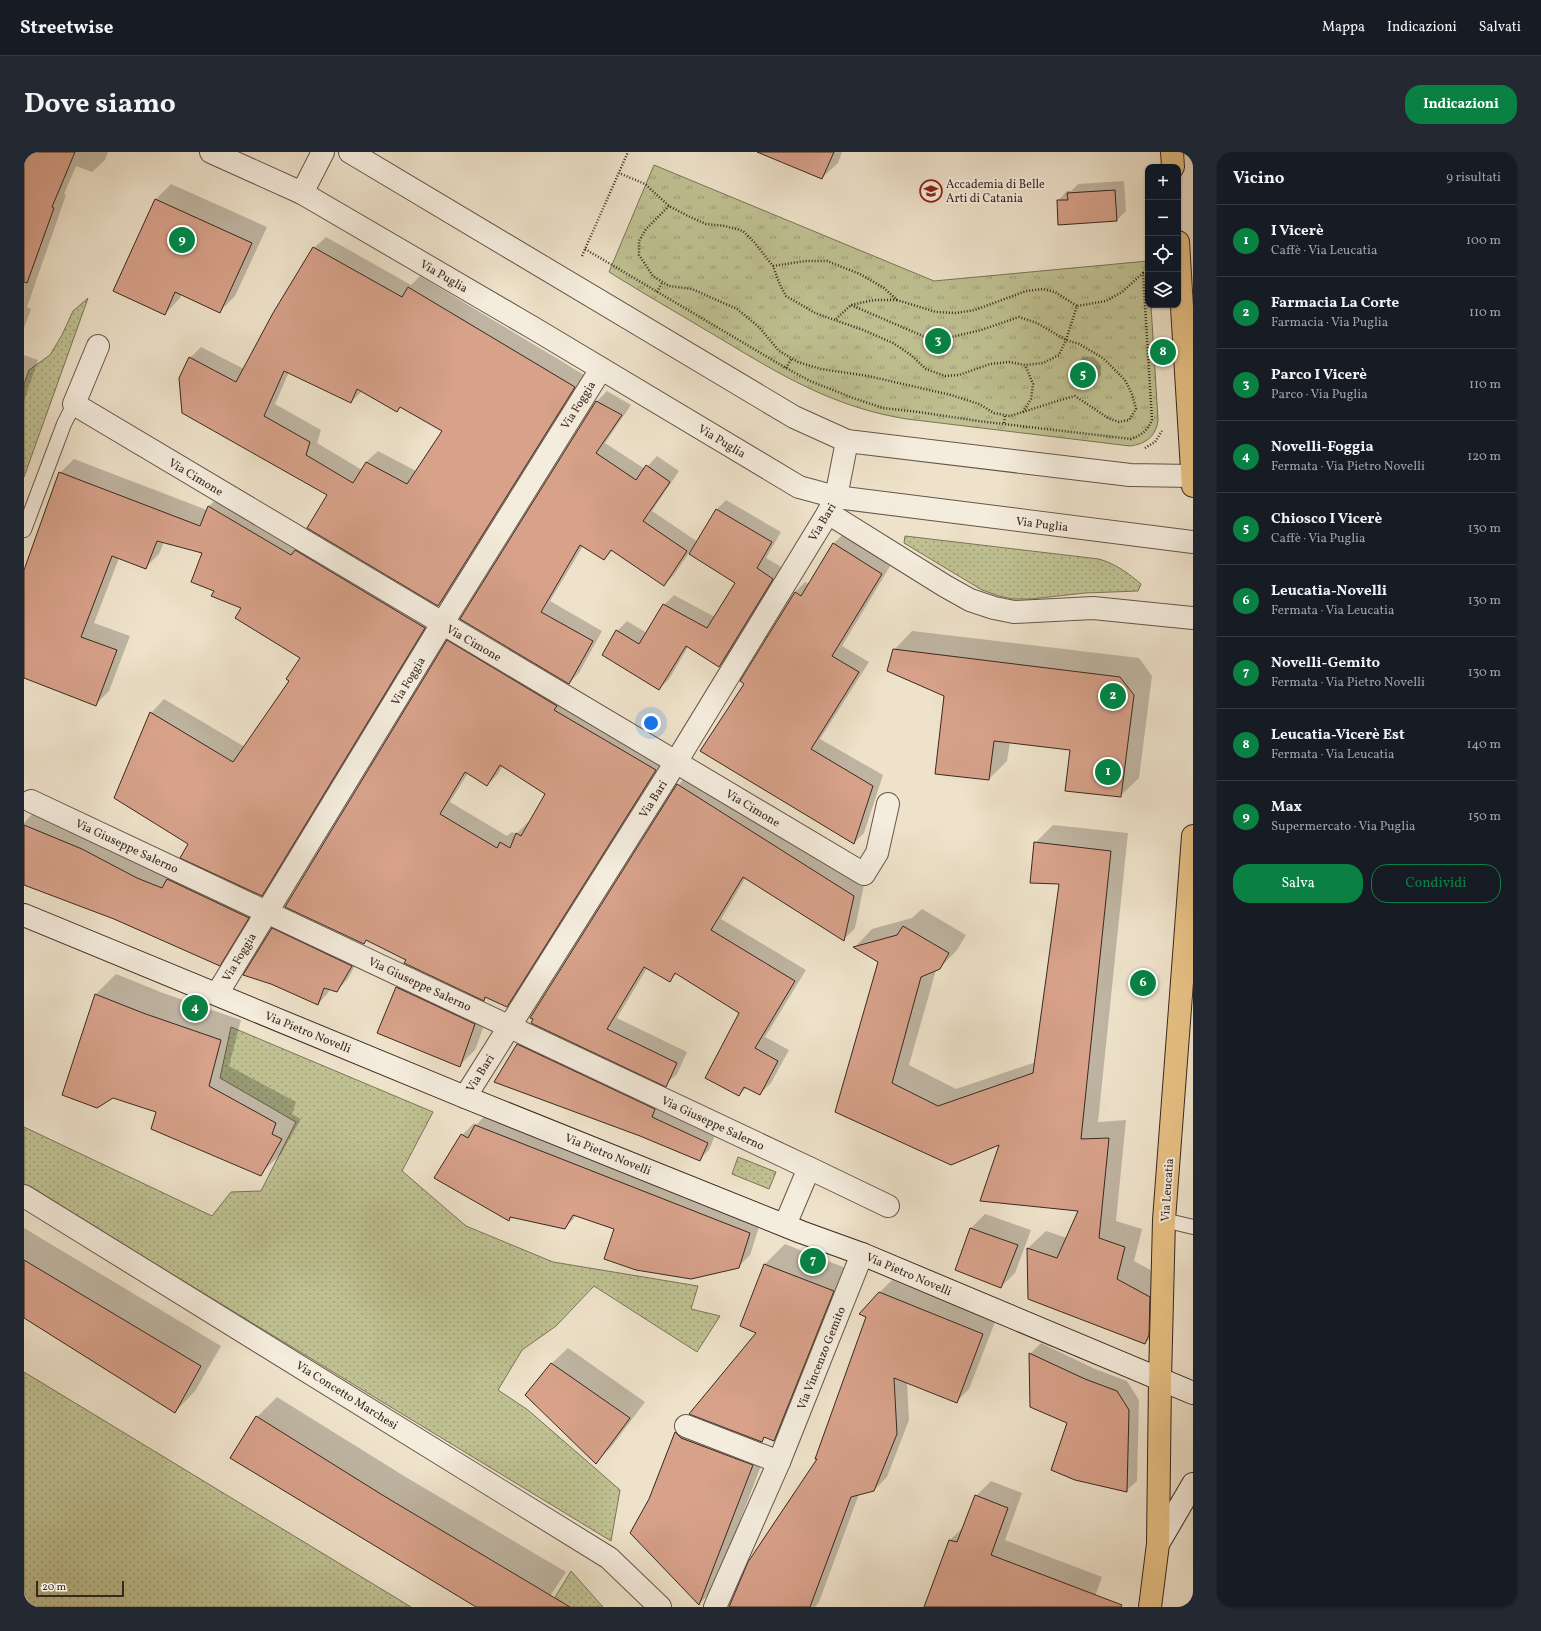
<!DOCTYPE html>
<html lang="it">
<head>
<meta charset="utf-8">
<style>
  body { margin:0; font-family:Vollkorn,serif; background:#242831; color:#f1f3f6 }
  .controls { position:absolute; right:12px; top:12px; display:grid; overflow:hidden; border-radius:8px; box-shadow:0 1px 3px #0004 }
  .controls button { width:36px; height:36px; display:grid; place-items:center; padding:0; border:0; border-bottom:1px solid #363941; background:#171b24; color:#f1f3f6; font:20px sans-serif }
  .scale { position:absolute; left:12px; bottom:10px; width:88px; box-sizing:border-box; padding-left:4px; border:2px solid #3a281f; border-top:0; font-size:11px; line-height:14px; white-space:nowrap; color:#3a281f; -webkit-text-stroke:3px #f4ecdd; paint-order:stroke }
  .you { position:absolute; left:627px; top:571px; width:14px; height:14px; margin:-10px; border:3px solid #fff; border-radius:50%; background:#1a73e8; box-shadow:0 0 0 6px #1a73e833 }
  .badge { display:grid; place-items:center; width:26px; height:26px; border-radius:50%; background:#0b8043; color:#fff; font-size:13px; font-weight:700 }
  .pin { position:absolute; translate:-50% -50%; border:2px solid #fff; box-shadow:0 1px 4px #0006 }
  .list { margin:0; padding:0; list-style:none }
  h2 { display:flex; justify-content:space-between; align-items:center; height:52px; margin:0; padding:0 16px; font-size:17px }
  h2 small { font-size:13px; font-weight:400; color:#9ea1a6 }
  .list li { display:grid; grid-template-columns:26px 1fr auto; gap:12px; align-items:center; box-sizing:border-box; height:72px; padding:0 16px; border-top:1px solid #363941 }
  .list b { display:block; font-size:15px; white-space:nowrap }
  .list p { margin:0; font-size:13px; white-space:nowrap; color:#9ea1a6 }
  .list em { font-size:13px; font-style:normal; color:#9ea1a6 }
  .actions { display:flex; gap:8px; padding:12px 16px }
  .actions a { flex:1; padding:9px 0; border:1px solid #0b8043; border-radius:16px; text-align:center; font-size:14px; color:#0b8043 }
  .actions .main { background:#0b8043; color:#fff }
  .icon { flex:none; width:22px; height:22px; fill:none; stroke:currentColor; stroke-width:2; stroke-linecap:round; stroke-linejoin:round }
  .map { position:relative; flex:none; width:1169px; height:1455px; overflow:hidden; border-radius:16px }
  header { display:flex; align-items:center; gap:24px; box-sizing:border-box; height:56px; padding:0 20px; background:#171b24; border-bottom:1px solid #363941 }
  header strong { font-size:19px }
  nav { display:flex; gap:22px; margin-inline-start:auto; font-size:14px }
  .intro { display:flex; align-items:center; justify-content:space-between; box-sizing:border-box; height:96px; padding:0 24px }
  h1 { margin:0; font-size:28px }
  .button { padding:10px 18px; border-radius:16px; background:#0b8043; color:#fff; font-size:14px; font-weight:700 }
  main { display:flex; gap:24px; padding:0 24px }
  aside { flex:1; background:#171b24; border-radius:16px; box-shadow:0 1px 3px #0004 }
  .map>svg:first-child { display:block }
  .grass { fill:url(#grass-dots); stroke:#7c7458 }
  .park { fill:url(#park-tufts); stroke:#7c7458 }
  .shadow { fill:#0003; fill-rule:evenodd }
  .building { fill:#d7a18a; stroke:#3a281f; fill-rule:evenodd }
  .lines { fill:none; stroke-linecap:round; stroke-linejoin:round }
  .lane-casing { stroke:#67564a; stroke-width:16 }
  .street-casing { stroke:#67564a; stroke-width:24 }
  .secondary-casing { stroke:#3a281f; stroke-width:24 }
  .primary-casing { stroke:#3a281f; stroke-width:24 }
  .path { stroke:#3a281f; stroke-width:2.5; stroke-dasharray:1 2; stroke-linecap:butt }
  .lane { stroke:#f4ecdd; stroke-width:14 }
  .street { stroke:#f4ecdd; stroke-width:22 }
  .secondary { stroke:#f4ecdd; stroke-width:22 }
  .primary { stroke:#e7c185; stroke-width:22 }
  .labels { text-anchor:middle; stroke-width:4; stroke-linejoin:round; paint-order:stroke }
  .poi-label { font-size:12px; fill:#3a281f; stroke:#f4ecdd; text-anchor:start }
  .street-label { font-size:12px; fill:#3a281f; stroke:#f4ecdd }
</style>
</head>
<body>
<header>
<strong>Streetwise</strong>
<nav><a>Mappa</a><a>Indicazioni</a><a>Salvati</a></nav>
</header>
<div class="intro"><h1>Dove siamo</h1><a class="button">Indicazioni</a></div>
<main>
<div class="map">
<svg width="1169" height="1455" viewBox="0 0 1169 1455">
  <defs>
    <pattern id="grass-dots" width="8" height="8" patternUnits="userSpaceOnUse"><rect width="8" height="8" fill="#bfc192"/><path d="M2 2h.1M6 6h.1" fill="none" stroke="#9c9d77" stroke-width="1.8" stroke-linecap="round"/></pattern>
    <pattern id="park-tufts" width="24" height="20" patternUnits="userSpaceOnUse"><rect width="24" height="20" fill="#bfc192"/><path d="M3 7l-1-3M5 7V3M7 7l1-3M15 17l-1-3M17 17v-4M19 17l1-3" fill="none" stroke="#9c9d77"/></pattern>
  </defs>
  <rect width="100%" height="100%" fill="#eee2ca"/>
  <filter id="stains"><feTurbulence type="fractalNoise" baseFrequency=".005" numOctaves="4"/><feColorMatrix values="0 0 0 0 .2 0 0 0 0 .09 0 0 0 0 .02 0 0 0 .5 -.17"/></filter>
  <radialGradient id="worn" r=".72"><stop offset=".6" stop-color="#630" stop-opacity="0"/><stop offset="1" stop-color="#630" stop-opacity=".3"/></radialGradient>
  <g class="grass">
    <path d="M64,146L63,149L0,325V232L5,218L26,203L38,183L49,159Z"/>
    <path d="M881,384L1075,407C1092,412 1104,421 1117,432L1114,439L1061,441L1007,447H989L975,444L958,438L880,391Z"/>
    <path d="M207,875L409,960L378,1019L442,1074L529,1110L674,1134L667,1157L696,1164L673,1200L570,1134L532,1174L498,1198L474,1238L504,1258L596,1338L587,1389L0,1032V975L188,1064L207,1040L237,1039L272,970L196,926Z"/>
    <path d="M714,1005L752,1020L745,1037L708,1022Z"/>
    <path d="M0,1220L387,1455H0Z"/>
    <path d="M547,1419L579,1455H525Z"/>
  </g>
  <path class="park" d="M630,13L910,129L1124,109V153H1127L1134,268C1132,285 1121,292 1106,294L883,267C812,256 758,224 697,187C660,165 622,143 585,120Z"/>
  <g class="shadow">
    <path d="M2,0H84L81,8L68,20L52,14L40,42L42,43L3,155L7,157L0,176V5Z"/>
    <path d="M733,0H818L814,11L798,26Z"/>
    <path d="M1100,29L1102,59L1093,68L1034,49L1043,39H1047L1054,32Z"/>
    <path d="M147,32L243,75L211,144L196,159L158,142L156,146L141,162L131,48Z"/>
    <path d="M302,85L387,133L396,124L562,224L426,442L414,453L166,206L177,195L220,217L290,96ZM265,220L327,250L338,239L373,259L378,254L419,278L392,319L354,299L342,310L338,318L293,291L297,278L251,252Z"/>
    <path d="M0,203L14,208L0,249Z"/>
    <path d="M1059,205H1070L1077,213V223L1064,236H1053L1046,228V218Z"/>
    <path d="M583,239L607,253L581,291L621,317L633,304L655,319L628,359L674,390L692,358L702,348L757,380L742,406L759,416L705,504L695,514L664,495L645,527L635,537L593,479L603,469L623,481L640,453L650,443L691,465L713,431L671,392L650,423L640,433L589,398L580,407L559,394L526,449L578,479L555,521L545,531L437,467L573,249Z"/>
    <path d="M50,307L183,358L185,354L199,341L414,461L252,729L238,743L166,692L127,561L140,547L221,595L267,529L277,505L218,456L191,439L180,401L140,390L135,402L121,416L95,406L70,471L106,484L85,539L71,553L0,525V421L36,321Z"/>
    <path d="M819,382L868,411L818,494L845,510L796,587L859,623L840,681L830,691L722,531L771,440L781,430L785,432L809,392Z"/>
    <path d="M435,478L643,607L494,843L483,854L463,844L460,848L343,788L340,791L424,489ZM479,613L523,641L506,671L504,670L492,682L488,680L483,684L426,650L444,621L463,633L474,622Z"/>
    <path d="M888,479L1115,506L1128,524L1115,626L1096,644L1047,597L986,590L983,609L965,627L921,544L870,498Z"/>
    <path d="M665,622L840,733L831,776L820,787L722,725L697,767L782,818L741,885L765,898L747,931L736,942L723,935L715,943L716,860L653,821L646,828L623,816L593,866L663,900L653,922L641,933L508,870L654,633Z"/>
    <path d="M10,660L236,753L208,800L195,812L90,766L0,731V671Z"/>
    <path d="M1029,673L1104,681L1074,970L1102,968L1092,1069L1118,1077L1110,1109L1143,1127L1139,1173L1121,1191L1005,1146L1004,1096L1022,1079L1043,1086L1055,1058L977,992L812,960L855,810L831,795L848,777L888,766L898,757L942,783L933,798L915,817L912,818L885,913L932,937L1012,910L1036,731L1011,691Z"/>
    <path d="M259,767L337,803L323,828L312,839L306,837L304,841L294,852L248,777Z"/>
    <path d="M388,820L466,857L451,898L435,914L373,836Z"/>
    <path d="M92,822L139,841L217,868L205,914L272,950L268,962L277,967L257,1002L236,1022L133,959L89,945L39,943L72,842Z"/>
    <path d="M504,883L692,981L685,998L676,1007L494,893Z"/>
    <path d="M463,962L737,1069L726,1103L714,1115L553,1063L541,1076L488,1065L485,1068L438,983L450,971L452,973Z"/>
    <path d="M961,1062L1007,1078L991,1121L977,1135L933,1118L947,1076Z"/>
    <path d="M0,1076L197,1194L171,1239L151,1260L0,1165Z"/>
    <path d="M761,1092L829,1119L770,1268L750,1288L742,1284L738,1289L734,1180L741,1112Z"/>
    <path d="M868,1128L971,1170L945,1237L933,1249L883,1230L885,1268L863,1325L850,1338L835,1342L795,1450L791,1455H706L794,1307L855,1141Z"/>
    <path d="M1017,1191L1071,1217L1103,1229L1115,1248L1113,1329L1102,1339L1044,1271L1006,1202Z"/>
    <path d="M544,1196L621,1250L587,1295L572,1310L502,1243L528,1211Z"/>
    <path d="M253,1245L380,1324L542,1420L519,1455H454L233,1265Z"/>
    <path d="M667,1265L743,1298L690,1437L675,1452L626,1347L652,1280Z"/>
    <path d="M967,1329L998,1341L981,1388L1078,1425L1067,1455H901L926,1388L941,1374L952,1344Z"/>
  </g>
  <g class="building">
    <path d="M0,0H51L28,55L30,56L3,131L0,130Z"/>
    <path d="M733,0H810L798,27Z"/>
    <path d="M1091,38L1093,69L1034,73L1033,48H1044L1043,41Z"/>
    <path d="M131,47L228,91L196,161L151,140L141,163L89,139Z"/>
    <path d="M289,95L378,145L384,135L551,235L414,454L283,376L303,343L158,261L155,226L165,205L212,230L249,161ZM260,219L327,251L333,237L373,260L376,255L418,279L383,332L342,310L329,331L282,303L286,290L240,264Z"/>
    <circle cx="1059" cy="223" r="14"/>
    <path d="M572,249L598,263L572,301L612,328L622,313L646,330L619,369L663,399L640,434L587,398L580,408L556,393L517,460L569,489L545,532L436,467Z"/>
    <path d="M35,320L176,374L184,354L267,403L271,398L401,476L238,744L156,706L164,692L90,646L126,560L209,610L265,529L262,527L276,506L211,466L217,456L187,444L190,439L167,430L178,401L133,389L122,417L88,404L57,485L93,498L72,554L0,526V418Z"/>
    <path d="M692,357L748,390L733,416L749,427L695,515L662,494L635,538L578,503L592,478L615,492L639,452L683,476L711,431L665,402Z"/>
    <path d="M809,391L858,422L808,504L835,520L787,597L849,634L830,692L676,599L720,532L716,529L771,440L777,444Z"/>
    <path d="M423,488L533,554L530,558L632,618L483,855L461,845L460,849L380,811L382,808L342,788L340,792L261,755ZM476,613L521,642L497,684L492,681L486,696L476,690L473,696L416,662L441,620L463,634Z"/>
    <path d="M869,497L1096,525L1110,543L1097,645L1041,639L1046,598L970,589L965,628L911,622L920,544L863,519Z"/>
    <path d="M653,632L830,744L820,789L719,725L687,778L771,829L731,896L754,909L736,943L720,935L715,944L681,926L715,861L651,821L646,830L620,815L583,877L653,911L642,935L507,871L509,867L506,866Z"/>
    <path d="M0,673L58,697L113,726L138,736L143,727L225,766L196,814L90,767L0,733Z"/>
    <path d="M1010,690L1087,699L1057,987L1085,986L1075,1086L1101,1095L1093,1127L1126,1145L1125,1183L1121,1192L1004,1147L1003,1096L1033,1106L1054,1059L956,1049L975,993L927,1013L811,960L854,810L829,795L873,783L879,774L925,801L916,817L897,825L868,931L914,954L1009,921L1035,732L1006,731Z"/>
    <path d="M248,776L328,814L313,840L300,836L294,853L247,832L219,823Z"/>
    <path d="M372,835L451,872L436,915L353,881Z"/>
    <path d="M71,842L119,861L197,888L185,934L252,971L248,982L258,987L237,1024L127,977L132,960L89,946L73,956L38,943Z"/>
    <path d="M493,892L631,957L628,965L684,991L676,1009L616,984L470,930Z"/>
    <path d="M451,973L726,1081L715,1116L667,1127L612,1118L580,1107L590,1077L549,1063L541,1077L486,1065L485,1069L410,1026L437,982L444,986Z"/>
    <path d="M946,1076L994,1093L977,1136L931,1118Z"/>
    <path d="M0,1108L177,1214L151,1261L0,1166Z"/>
    <path d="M740,1112L810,1139L750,1289L740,1285L738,1290L665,1262L732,1181L716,1174Z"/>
    <path d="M855,1140L959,1182L933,1251L870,1226L873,1282L850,1339L827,1345L786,1455H705L724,1410L793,1307H791L842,1165L835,1162Z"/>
    <path d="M1005,1201L1061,1227L1093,1239L1105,1258L1103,1340L1051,1328L1027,1318L1043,1271L1006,1255Z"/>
    <path d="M527,1211L606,1266L572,1312L501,1243Z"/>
    <path d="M232,1264L360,1344L546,1455H452L206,1306Z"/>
    <path d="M651,1280L657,1286L729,1313L675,1453L606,1381L625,1347Z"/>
    <path d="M951,1343L984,1356L967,1403L1098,1453L1097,1455H900L925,1388L933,1390Z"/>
  </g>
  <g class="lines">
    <g class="lane-casing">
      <g id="lane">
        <path d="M0,378L40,272L50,252"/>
        <path d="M1140,1068L1169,1075"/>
      </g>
    </g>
    <g class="street-casing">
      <g id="street">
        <path d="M187,0L278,41L511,177L775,335L812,345L1169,390"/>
        <path d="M326,0L770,265L823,289L1106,323L1169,324"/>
        <path d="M278,41L299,0"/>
        <path d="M74,194L50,252L840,722L853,701L864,652"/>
        <path d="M804,361L921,434L946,448L970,456L990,460L1069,456L1169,466"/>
        <path d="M7,649L785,1016L761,1073"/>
        <path d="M193,842L418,472L577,217"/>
        <path d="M441,945L652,610L804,361L812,345L823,289"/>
        <path d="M785,1016L864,1054"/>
        <path d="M0,1044L585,1406L636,1455"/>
        <path d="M662,1274L755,1310"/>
        <path d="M691,1455L755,1310L838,1102"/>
      </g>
    </g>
    <g class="secondary-casing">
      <g id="secondary">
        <path d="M0,763L441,945L777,1080L838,1102L1169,1241"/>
        <path d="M1134,1392L1169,1332"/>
      </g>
    </g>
    <g class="primary-casing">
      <g id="primary">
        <path d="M1148,0L1149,15"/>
        <path d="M1154,90L1169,334"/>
        <path d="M1126,1455L1134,1392L1136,1227L1140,1068L1169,684"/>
      </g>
    </g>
    <g class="path">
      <path d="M645,54L622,77L615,89V103L629,124L645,134L668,137L713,157L735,175L755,199L774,210L797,217L844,224L927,243L955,252L970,261L986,264L999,260L1007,247L1009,232L1001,213"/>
      <path d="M561,97L762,216L786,229L829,246L859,256L895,260L954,269L1107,287C1118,283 1123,279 1128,268L1119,121L1098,140L1082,149L1053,154L1042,188L1035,203L1019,211L1001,213L985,210L966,212L935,223L921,224L902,217L887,203L869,191L839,178L791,161L762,144L756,133L749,114L730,90L719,79L701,74L682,72L664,64L645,54L621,32L595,21"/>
      <path d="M558,104L604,0"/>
      <path d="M749,114L781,109H803L836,122L860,136L873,148L912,160L932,161L951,158L1002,139L1019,137L1031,140L1053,154"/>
      <path d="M1119,121H1124"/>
      <path d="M633,140L638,131"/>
      <path d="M827,153L899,184L924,186L957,178L995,165L1013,171L1042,188L1055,192L1079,206L1101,228L1108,242L1112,257L1105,268L1095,270L1084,266L1051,244L1033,249L999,260"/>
      <path d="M812,167L827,153L850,148H873"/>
      <path d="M762,216L768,206"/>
      <path d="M980,271L981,263"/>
      <path d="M1121,296L1131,290L1138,279"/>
    </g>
    <use href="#lane" class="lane"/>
    <use href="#street" class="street"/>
    <use href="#secondary" class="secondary"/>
    <use href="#primary" class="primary"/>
  </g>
  <defs>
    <g id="university-ring" transform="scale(1.15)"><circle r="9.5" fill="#f4ecdd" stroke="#8f2418" stroke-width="1.5"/><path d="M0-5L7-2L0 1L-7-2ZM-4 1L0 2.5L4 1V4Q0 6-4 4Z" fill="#8f2418"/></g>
  </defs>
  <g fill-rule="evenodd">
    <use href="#university-ring" x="907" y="39"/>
  </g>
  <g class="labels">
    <g class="poi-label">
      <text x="922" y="36">Accademia di Belle<tspan x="922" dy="14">Arti di Catania</tspan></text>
    </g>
    <g class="street-label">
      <text transform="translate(420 124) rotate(30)" y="4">Via Puglia</text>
      <text transform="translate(554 253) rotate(-58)" y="4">Via Foggia</text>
      <text transform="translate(698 289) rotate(31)" y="4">Via Puglia</text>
      <text transform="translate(172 325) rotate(31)" y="4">Via Cimone</text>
      <text transform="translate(798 370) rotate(-59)" y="4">Via Bari</text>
      <text transform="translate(1018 372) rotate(7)" y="4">Via Puglia</text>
      <text transform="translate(450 491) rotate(30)" y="4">Via Cimone</text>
      <text transform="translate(384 529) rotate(-59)" y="4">Via Foggia</text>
      <text transform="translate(629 647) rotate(-58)" y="4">Via Bari</text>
      <text transform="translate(729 656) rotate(31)" y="4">Via Cimone</text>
      <text transform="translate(103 694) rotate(25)" y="4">Via Giuseppe Salerno</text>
      <text transform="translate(215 805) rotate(-59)" y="4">Via Foggia</text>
      <text transform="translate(396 832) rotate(25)" y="4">Via Giuseppe Salerno</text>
      <text transform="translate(284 880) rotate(22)" y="4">Via Pietro Novelli</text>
      <text transform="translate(456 921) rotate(-58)" y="4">Via Bari</text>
      <text transform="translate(689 971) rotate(25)" y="4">Via Giuseppe Salerno</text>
      <text transform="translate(584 1002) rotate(22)" y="4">Via Pietro Novelli</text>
      <text transform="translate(1143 1038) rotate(-86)" y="4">Via Leucatia</text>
      <text transform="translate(885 1122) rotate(23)" y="4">Via Pietro Novelli</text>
      <text transform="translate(797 1206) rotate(-68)" y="4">Via Vincenzo Gemito</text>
      <text transform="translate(323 1243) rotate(32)" y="4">Via Concetto Marchesi</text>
    </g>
  </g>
  <rect width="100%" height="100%" filter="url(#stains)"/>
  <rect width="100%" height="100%" fill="url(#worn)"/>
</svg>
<div class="controls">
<button>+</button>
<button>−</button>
<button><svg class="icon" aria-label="locate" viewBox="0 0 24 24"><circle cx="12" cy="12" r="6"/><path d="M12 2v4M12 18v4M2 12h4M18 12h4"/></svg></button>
<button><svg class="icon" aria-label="layers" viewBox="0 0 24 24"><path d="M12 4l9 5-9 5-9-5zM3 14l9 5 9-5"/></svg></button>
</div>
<div class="scale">20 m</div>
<div class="you"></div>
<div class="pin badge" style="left:1084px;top:620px">1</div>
<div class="pin badge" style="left:1089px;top:544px">2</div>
<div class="pin badge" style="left:914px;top:189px">3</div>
<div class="pin badge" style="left:171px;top:856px">4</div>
<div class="pin badge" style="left:1059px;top:223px">5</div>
<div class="pin badge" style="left:1119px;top:831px">6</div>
<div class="pin badge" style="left:789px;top:1109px">7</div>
<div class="pin badge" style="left:1139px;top:200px">8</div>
<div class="pin badge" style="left:158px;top:88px">9</div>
</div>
<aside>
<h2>Vicino<small>9 risultati</small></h2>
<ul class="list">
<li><span class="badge">1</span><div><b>I Vicerè</b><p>Caffè · Via Leucatia</p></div><em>100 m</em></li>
<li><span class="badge">2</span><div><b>Farmacia La Corte</b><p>Farmacia · Via Puglia</p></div><em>110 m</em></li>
<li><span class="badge">3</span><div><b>Parco I Vicerè</b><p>Parco · Via Puglia</p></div><em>110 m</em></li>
<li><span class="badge">4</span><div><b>Novelli-Foggia</b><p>Fermata · Via Pietro Novelli</p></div><em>120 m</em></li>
<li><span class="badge">5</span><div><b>Chiosco I Vicerè</b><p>Caffè · Via Puglia</p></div><em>130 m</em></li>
<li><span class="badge">6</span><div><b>Leucatia-Novelli</b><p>Fermata · Via Leucatia</p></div><em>130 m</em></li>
<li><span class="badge">7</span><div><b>Novelli-Gemito</b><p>Fermata · Via Pietro Novelli</p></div><em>130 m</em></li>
<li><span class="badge">8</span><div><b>Leucatia-Vicerè Est</b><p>Fermata · Via Leucatia</p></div><em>140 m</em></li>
<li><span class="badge">9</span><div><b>Max</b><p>Supermercato · Via Puglia</p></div><em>150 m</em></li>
</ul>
<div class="actions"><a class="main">Salva</a><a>Condividi</a></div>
</aside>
</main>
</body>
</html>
